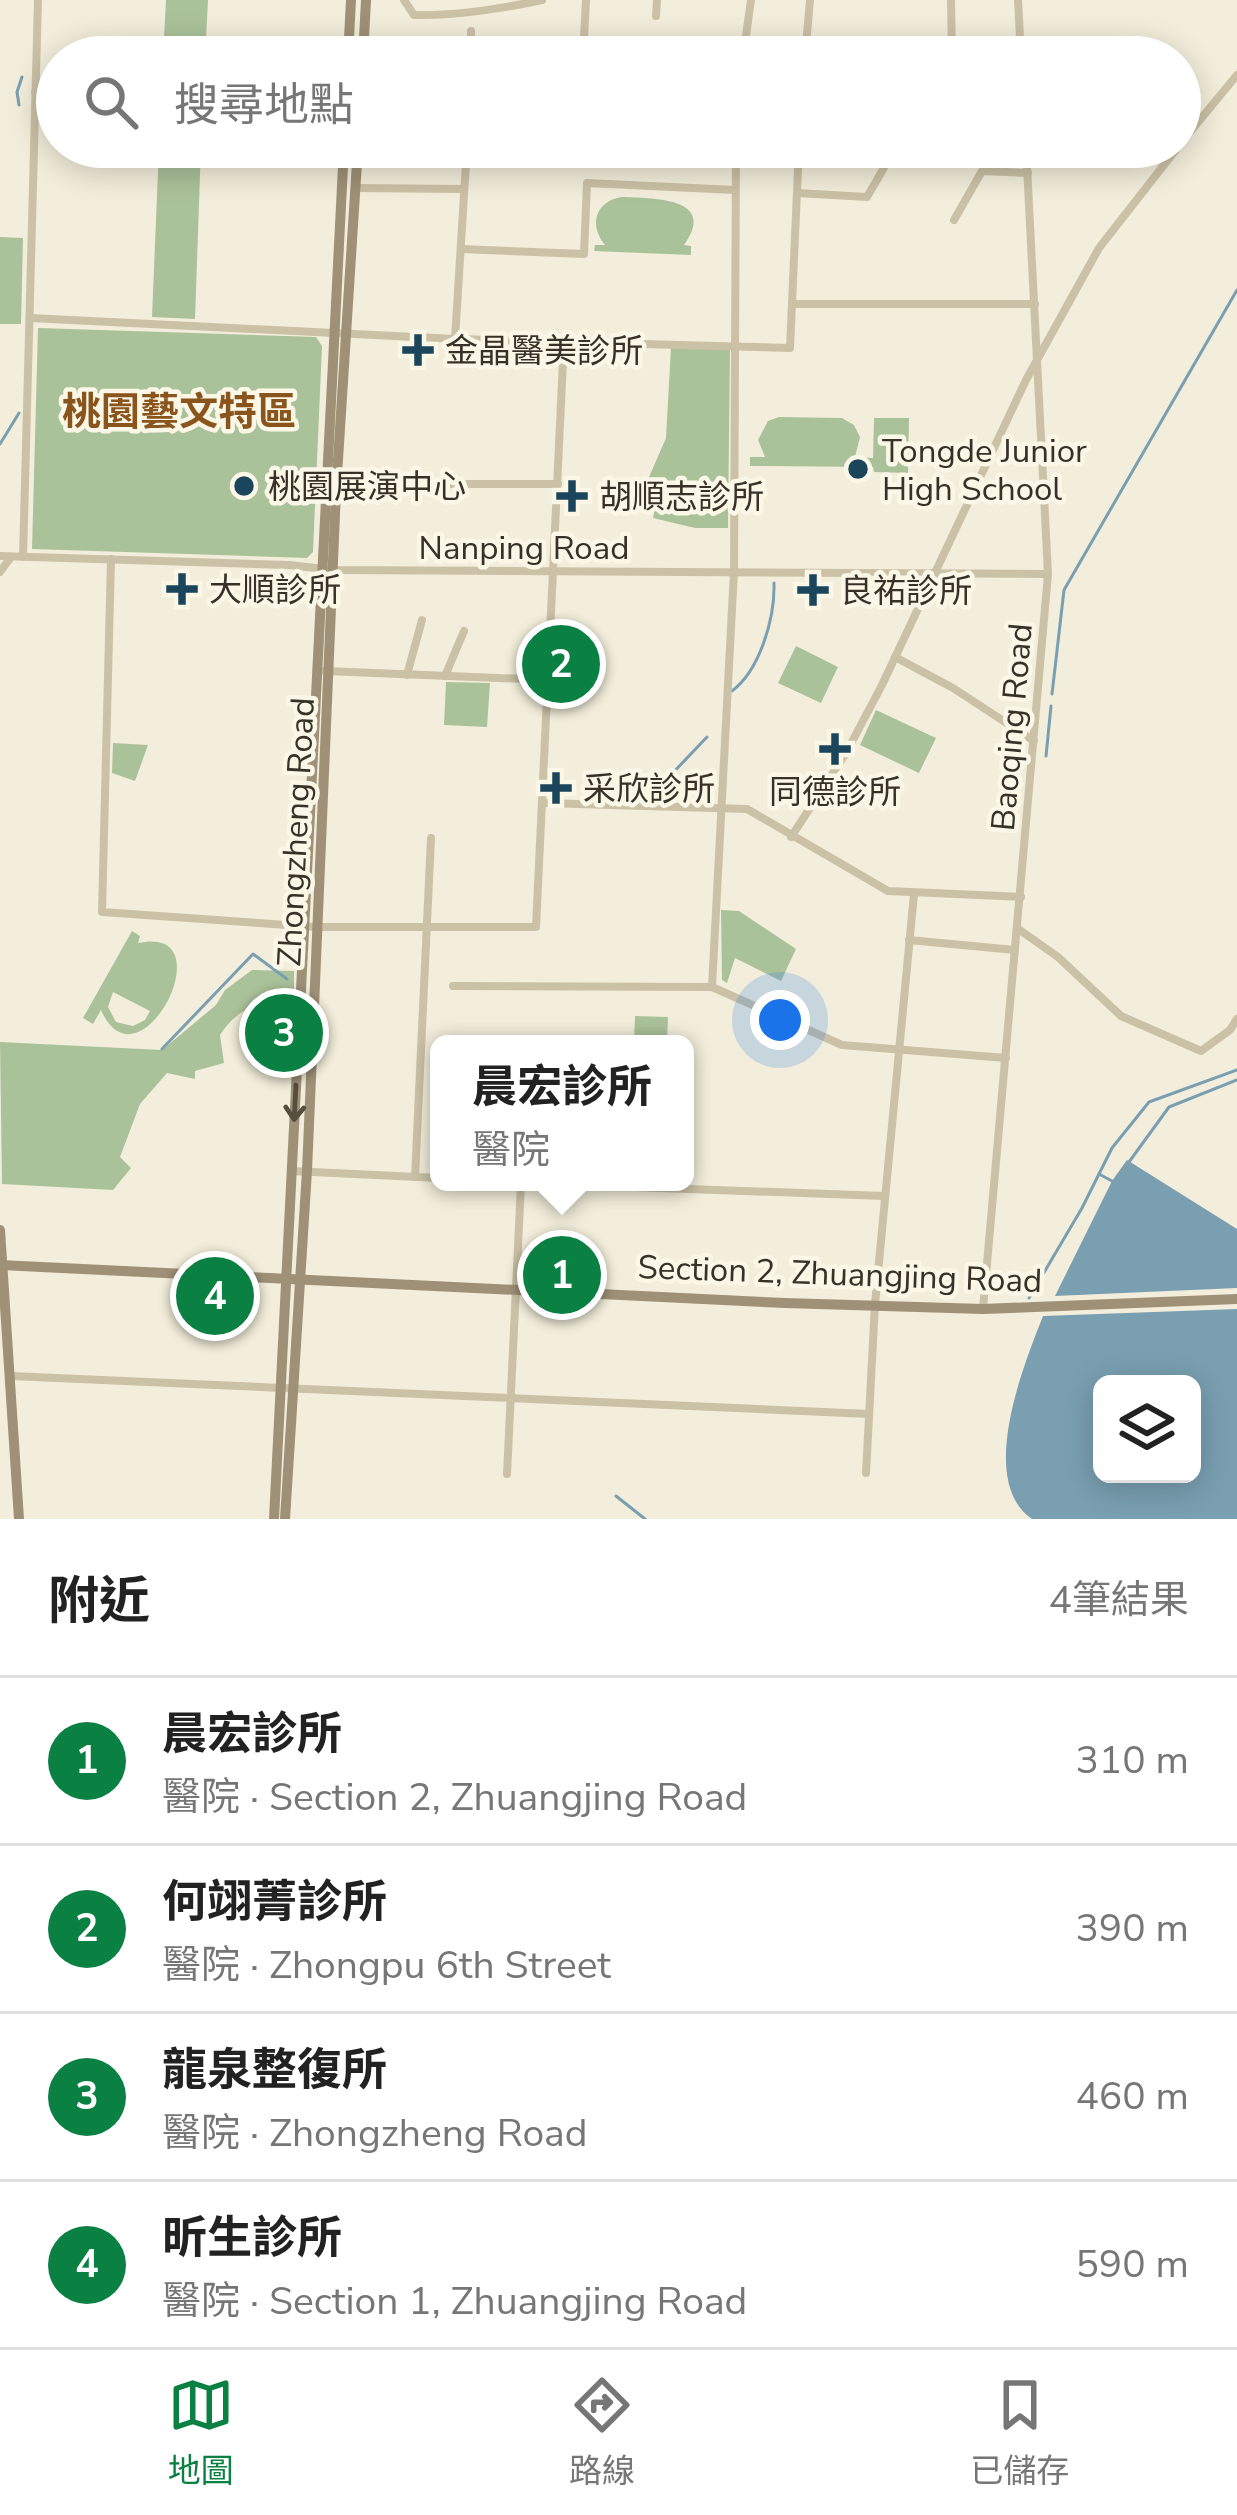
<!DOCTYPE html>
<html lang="zh-TW">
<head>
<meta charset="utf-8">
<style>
  body { margin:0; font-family:"Nunito Sans","Noto Sans TC",sans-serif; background:#f2f2f2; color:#222 }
  .controls { position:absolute; right:36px; bottom:36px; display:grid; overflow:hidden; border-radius:18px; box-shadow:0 6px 30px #0003 }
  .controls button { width:108px; height:108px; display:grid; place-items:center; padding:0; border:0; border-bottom:3px solid #e0e0e0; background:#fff; color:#222; font:60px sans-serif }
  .you { position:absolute; left:780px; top:1020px; width:42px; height:42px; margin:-30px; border:9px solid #fff; border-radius:50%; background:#1a73e8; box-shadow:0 0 0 18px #1a73e833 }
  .badge { display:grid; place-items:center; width:78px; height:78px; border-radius:50%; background:#0b8043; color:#fff; font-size:39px; font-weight:700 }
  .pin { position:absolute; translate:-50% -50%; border:6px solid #fff; box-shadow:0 3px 12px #0006 }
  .popup { position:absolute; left:430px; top:1035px; width:264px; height:156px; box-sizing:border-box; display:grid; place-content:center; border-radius:18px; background:#fff; filter:drop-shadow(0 3px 9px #0005); font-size:39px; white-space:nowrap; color:#767676 }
  .popup b { font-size:45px; color:#222 }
  .popup::after { content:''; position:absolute; left:50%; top:100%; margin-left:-24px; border:24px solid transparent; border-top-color:#fff }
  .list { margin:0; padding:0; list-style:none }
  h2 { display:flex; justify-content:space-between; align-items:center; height:156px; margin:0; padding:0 48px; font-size:51px }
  h2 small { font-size:39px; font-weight:400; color:#767676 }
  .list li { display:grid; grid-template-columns:78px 1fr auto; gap:36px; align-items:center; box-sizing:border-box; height:168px; padding:0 48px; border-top:3px solid #e0e0e0 }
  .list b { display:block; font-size:45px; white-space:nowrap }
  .list p { margin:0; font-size:39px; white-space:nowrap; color:#767676 }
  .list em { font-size:39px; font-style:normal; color:#767676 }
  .icon { flex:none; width:66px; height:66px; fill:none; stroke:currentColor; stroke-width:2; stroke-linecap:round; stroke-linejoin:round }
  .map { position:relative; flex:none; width:1237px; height:1519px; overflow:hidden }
  .search { position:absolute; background:#fff; box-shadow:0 6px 30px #0003; left:36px; right:36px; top:36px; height:132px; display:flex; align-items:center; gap:30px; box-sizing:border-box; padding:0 42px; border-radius:66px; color:#767676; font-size:45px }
  .sheet { height:828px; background:#fff }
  nav { display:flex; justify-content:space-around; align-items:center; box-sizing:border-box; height:168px; border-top:3px solid #e0e0e0; background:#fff; font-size:33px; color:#767676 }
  nav a { display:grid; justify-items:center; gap:6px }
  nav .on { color:#0b8043 }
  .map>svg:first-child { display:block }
  .green { fill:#aac29a; fill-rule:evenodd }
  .water { fill:#799fb1; fill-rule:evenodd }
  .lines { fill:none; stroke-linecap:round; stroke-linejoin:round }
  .stream { stroke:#799fb1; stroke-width:3 }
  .street { stroke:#cbc1a6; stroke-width:8 }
  .secondary { stroke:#9f9177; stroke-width:10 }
  .oneway { stroke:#564e3f }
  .poi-dot { fill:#1b455a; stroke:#faf7e7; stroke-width:4.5 }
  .labels { text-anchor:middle; stroke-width:9; stroke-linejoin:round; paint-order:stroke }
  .poi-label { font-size:33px; fill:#373127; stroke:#faf7e7; text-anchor:start }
  .street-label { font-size:33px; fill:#373127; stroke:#faf7e7 }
  .quarter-label { font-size:39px; font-weight:bold; fill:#89551d; stroke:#faf7e7 }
</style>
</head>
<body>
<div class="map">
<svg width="1237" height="1519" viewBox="0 0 1237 1519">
  <rect width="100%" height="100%" fill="#f3eedb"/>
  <g class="green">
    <path d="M166,0H208L205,57H163Z"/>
    <path d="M159,147H201L195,319L152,317Z"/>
    <path d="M622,197C651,198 719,197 684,245L691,246V255L594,251L595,245H605C588,224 596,201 622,197Z"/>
    <path d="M0,237L23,238L21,324H0Z"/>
    <path d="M38,328L316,337L322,346L313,552L307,558L32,549Z"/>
    <path d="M671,347L730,350L728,528H695L653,518L656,503L652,495L643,491L666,438Z"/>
    <path d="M842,418L854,425L860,437L855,457L873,458L874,418H909L908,473L874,472L873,467L750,466V457H765L758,440L768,421L779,417Z"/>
    <path d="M796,646L838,667L821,703L778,683Z"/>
    <path d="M446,682L490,683L487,727L444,725Z"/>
    <path d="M876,710L936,738L919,773L860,745Z"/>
    <path d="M113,743L148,745L135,781L112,773Z"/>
    <path d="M721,910L739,911L796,949L781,981L735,958L727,983L722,980Z"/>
    <path d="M132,931L140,936L138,943C228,923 139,1096 101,1010L93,1024L83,1018ZM113,992L150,1011L145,1020L133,1026L116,1022L108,1007Z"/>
    <path d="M252,970L294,971V1001C261,1001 239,1006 220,1035L224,1063L195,1071V1079L167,1073L140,1104L120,1157L131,1168L113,1190L2,1184L0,1042L162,1050L216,1005L225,990Z"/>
    <path d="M635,1016L668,1017L667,1044H634Z"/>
  </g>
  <g class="water">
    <path d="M1127,1160L1237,1229V1288L1055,1296L1112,1181Z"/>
    <path d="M1237,1309V1519H1032C977,1481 1023,1367 1043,1316ZM1102,1384H1192V1474H1102Z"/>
  </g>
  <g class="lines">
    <g class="stream">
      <path d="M19,105L17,92L22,77"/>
      <path d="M0,444L19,413"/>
      <path d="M732,691C760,670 775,618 774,583"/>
      <path d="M1052,694L1064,590L1237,290"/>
      <path d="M1046,756L1051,706"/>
      <path d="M648,799L707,737"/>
      <path d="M162,1049L253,954L287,979"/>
      <path d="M1129,1162L1169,1107L1237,1080"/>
      <path d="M1099,1174L1112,1181"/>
      <path d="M1029,1298L1082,1208L1112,1148L1149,1102L1237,1070"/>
      <path d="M616,1496L645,1519"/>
    </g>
    <g class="street">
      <path d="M404,0L414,15C457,16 500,9 542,0"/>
      <path d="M951,0L952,57"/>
      <path d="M1018,0L1021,57"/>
      <path d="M656,16L657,0"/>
      <path d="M471,57V31"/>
      <path d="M583,57L586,0"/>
      <path d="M743,57L751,0"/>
      <path d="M805,57L810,0"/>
      <path d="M35,92L57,93"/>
      <path d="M1180,144L1237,75"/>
      <path d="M355,188L463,189"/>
      <path d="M797,193L867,197L896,147"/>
      <path d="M954,220L982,171L1028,173"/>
      <path d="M461,249L584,254L587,183L735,190"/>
      <path d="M792,304H1035"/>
      <path d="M30,318L455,339L790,348L799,147"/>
      <path d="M455,339L467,147"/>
      <path d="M336,491L363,493L380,484H558"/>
      <path d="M0,556L289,565L333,570L1048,574"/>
      <path d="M23,557L38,0"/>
      <path d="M111,559L102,912L316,927H536L564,340"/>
      <path d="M0,572L11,557"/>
      <path d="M895,657L953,688L1034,741"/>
      <path d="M325,671L550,680"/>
      <path d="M407,675L422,620"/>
      <path d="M445,676L464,631"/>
      <path d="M543,803L747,809L888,891L1021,897"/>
      <path d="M791,837L846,753L882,685L1026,380L1099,248L1178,147"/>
      <path d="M1017,928L1058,957L1121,1016L1201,1051L1230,1030L1237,1019"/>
      <path d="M909,940L1015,950"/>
      <path d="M453,986L712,987L842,1045L1006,1058"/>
      <path d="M712,987L734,571L736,147"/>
      <path d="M291,1171L439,1178"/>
      <path d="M415,1177L431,838"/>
      <path d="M495,1182L884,1196"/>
      <path d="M983,1309L1048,574L1026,147"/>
      <path d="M11,1376L869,1414"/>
      <path d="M866,1473L875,1304L914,894"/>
      <path d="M507,1474L521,1184"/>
    </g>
    <g class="secondary">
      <path d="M348,57L351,0"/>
      <path d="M363,57L366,0"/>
      <path d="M0,1230L19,1519"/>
      <path d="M0,1265L785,1303L983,1309L1237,1299"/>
      <path d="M274,1519L344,147"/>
      <path d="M285,1519L307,1171L336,491L358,147"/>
    </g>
  </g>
  <defs><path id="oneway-shaft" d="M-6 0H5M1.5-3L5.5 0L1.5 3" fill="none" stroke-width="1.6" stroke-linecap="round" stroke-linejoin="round" transform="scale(3)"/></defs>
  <use class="oneway" href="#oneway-shaft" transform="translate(295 1103) rotate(93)"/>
  <g class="poi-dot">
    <path d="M412 332h12v12h12v12h-12v12h-12v-12h-12v-12h12z"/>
    <circle cx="858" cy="469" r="12"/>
    <circle cx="244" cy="486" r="12"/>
    <path d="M566 478h12v12h12v12h-12v12h-12v-12h-12v-12h12z"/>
    <path d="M176 571h12v12h12v12h-12v12h-12v-12h-12v-12h12z"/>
    <path d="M807 572h12v12h12v12h-12v12h-12v-12h-12v-12h12z"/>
    <path d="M829 731h12v12h12v12h-12v12h-12v-12h-12v-12h12z"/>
    <path d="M550 770h12v12h12v12h-12v12h-12v-12h-12v-12h12z"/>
  </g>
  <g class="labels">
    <g class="poi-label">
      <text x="445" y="362">金晶醫美診所</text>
      <text x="882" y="462">Tongde Junior<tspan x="882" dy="38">High School</tspan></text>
      <text x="268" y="498">桃園展演中心</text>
      <text x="599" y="508">胡順志診所</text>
      <text x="209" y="601">大順診所</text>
      <text x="840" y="602">良祐診所</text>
      <text x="583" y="800">采欣診所</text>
      <text x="835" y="803" text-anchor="middle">同德診所</text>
    </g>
    <g class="street-label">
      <text x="524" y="559">Nanping Road</text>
      <text transform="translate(1011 727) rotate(-85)" y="12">Baoqing Road</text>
      <text transform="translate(295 832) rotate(-87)" y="12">Zhongzheng Road</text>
      <text transform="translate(840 1273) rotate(2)" y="12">Section 2, Zhuangjing Road</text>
    </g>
    <g class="quarter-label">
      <text x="179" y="425">桃園藝文特區</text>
    </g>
  </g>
</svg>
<div class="controls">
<button><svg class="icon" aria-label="layers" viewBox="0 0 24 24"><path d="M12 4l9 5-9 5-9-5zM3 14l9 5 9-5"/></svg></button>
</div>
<div class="you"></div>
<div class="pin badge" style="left:562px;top:1275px">1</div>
<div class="popup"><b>晨宏診所</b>醫院</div>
<div class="pin badge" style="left:561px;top:664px">2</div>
<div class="pin badge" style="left:284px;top:1033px">3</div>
<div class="pin badge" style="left:215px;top:1296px">4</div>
<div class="search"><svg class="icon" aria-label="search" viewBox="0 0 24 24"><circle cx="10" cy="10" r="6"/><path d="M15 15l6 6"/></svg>搜尋地點</div>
</div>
<section class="sheet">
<h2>附近<small>4筆結果</small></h2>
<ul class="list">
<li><span class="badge">1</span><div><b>晨宏診所</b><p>醫院 · Section 2, Zhuangjing Road</p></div><em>310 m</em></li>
<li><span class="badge">2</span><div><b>何翊菁診所</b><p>醫院 · Zhongpu 6th Street</p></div><em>390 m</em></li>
<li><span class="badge">3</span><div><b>龍泉整復所</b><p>醫院 · Zhongzheng Road</p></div><em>460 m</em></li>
<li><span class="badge">4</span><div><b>昕生診所</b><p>醫院 · Section 1, Zhuangjing Road</p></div><em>590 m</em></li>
</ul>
</section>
<nav>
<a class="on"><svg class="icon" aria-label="map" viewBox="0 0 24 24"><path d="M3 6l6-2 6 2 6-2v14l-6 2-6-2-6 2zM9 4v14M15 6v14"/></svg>地圖</a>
<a><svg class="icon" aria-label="directions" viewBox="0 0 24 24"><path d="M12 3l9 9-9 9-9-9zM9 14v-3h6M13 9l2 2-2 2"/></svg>路線</a>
<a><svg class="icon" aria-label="saved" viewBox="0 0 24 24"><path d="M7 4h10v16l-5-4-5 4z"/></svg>已儲存</a>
</nav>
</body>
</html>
